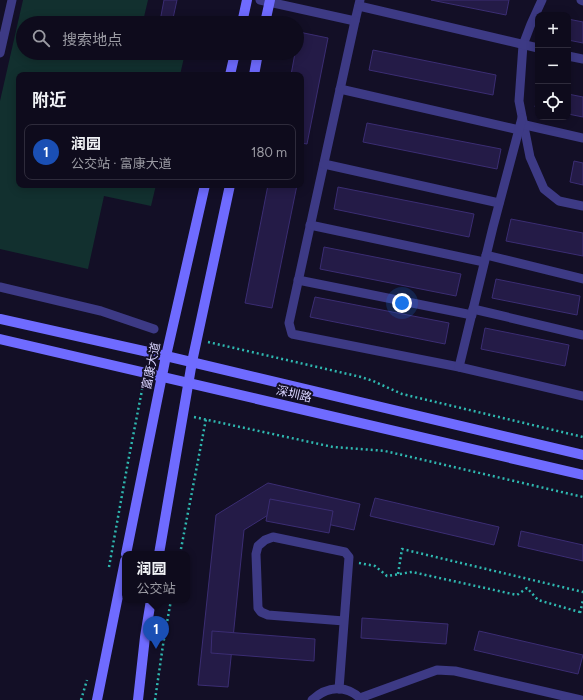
<!DOCTYPE html>
<html lang="zh">
<head>
<meta charset="utf-8">
<style>
  body { margin:0; font-family:Figtree,"Noto Sans SC",sans-serif; background:#171425; color:#f1f3f6 }
  .controls { position:absolute; right:12px; top:12px; display:grid; overflow:hidden; border-radius:8px; box-shadow:0 2px 10px #0003 }
  .controls button { width:36px; height:36px; display:grid; place-items:center; padding:0; border:0; border-bottom:1px solid #2e2b3b; background:#0e0b1c; color:#f1f3f6; font:20px sans-serif }
  .you { position:absolute; left:402px; top:303px; width:14px; height:14px; margin:-10px; border:3px solid #fff; border-radius:50%; background:#1a73e8; box-shadow:0 0 0 6px #1a73e833 }
  .badge { display:grid; place-items:center; width:26px; height:26px; border-radius:50%; background:#d93025; color:#fff; font-size:13px; font-weight:700 }
  .pin { position:absolute; translate:-50% -33px; filter:drop-shadow(0 1px 2px #0008) }
  .pin::after { content:''; position:absolute; top:21px; width:14px; height:12px; background:inherit; clip-path:polygon(0 0,100% 0,50% 100%) }
  .popup { position:absolute; left:122px; top:551px; width:68px; height:52px; box-sizing:border-box; display:grid; place-content:center; border-radius:8px; background:#0e0b1c; filter:drop-shadow(0 1px 3px #0005); font-size:13px; white-space:nowrap; color:#9b9ba3 }
  .popup b { font-size:15px; color:#f1f3f6 }
  .popup::after { content:''; position:absolute; left:50%; top:100%; margin-left:-8px; border:8px solid transparent; border-top-color:#0e0b1c }
  .list { margin:0; padding:0; list-style:none }
  h2 { display:flex; justify-content:space-between; align-items:center; height:52px; margin:0; padding:0 16px; font-size:17px }
  h2 small { font-size:13px; font-weight:400; color:#9b9ba3 }
  .list li { display:grid; grid-template-columns:26px 1fr auto; gap:12px; align-items:center; box-sizing:border-box; height:56px; margin:0 8px 8px; padding:0 8px; border:1px solid #2e2b3b; border-radius:8px }
  .list b { display:block; font-size:15px; white-space:nowrap }
  .list p { margin:0; font-size:13px; white-space:nowrap; color:#9b9ba3 }
  .list em { font-size:13px; font-style:normal; color:#9b9ba3 }
  .icon { flex:none; width:22px; height:22px; fill:none; stroke:currentColor; stroke-width:2; stroke-linecap:round; stroke-linejoin:round }
  .map { position:relative; flex:none; width:583px; height:700px; overflow:hidden }
  .search { position:absolute; background:#0e0b1c; box-shadow:0 2px 10px #0003; left:16px; top:16px; width:288px; height:44px; display:flex; align-items:center; gap:10px; box-sizing:border-box; padding:0 14px; border-radius:22px; color:#9b9ba3; font-size:15px }
  .panel { position:absolute; background:#0e0b1c; box-shadow:0 2px 10px #0003; left:16px; top:72px; width:288px; height:116px; border-radius:8px }
  .map>svg:first-child { display:block }
  .green { fill:#12302f }
  .building { fill:#241b47; stroke:#3b2d73 }
  .lines { fill:none; stroke-linecap:round; stroke-linejoin:round }
  .path { stroke:#2fb8b0; stroke-width:2.5; stroke-dasharray:2 3; stroke-linecap:butt }
  .lane { stroke:#3d3a85; stroke-width:9 }
  .secondary { stroke:#6f6bff; stroke-width:10 }
  .labels { text-anchor:middle; stroke-width:4; stroke-linejoin:round; paint-order:stroke }
  .street-label { font-size:12px; fill:#d9d4ff; stroke:#130f26 }
</style>
</head>
<body>
<div class="map">
<svg width="583" height="700" viewBox="0 0 583 700">
  <rect width="100%" height="100%" fill="#130f26"/>
  <path class="green" d="M23,0H148L144,17L170,23H23V53H185L180,75H19V185H156L151,206L104,196L88,269L0,249V101Z"/>
  <g class="building">
    <path d="M164,0H177L172,23L160,21Z"/>
    <path d="M431,0H509L506,15Z"/>
    <path d="M568,19L583,22V43L568,40Z"/>
    <path d="M299,32L328,38L307,144L301,143V145V75H291L295,53H297V44Z"/>
    <path d="M373,50L496,75L493,95L369,70Z"/>
    <path d="M538,94V108L535,107Z"/>
    <path d="M568,94L583,97V117L568,114Z"/>
    <path d="M367,123L501,149L497,169L363,142Z"/>
    <path d="M574,161L583,163V185L570,182Z"/>
    <path d="M268,185H297L272,308L245,303Z"/>
    <path d="M338,187L474,214L469,237L334,209Z"/>
    <path d="M511,219L583,233V256L506,241Z"/>
    <path d="M324,247L461,274L456,296L320,269Z"/>
    <path d="M496,279L580,296L577,315L492,298Z"/>
    <path d="M315,297L449,323L445,344L310,317Z"/>
    <path d="M485,328L569,345L565,366L481,349Z"/>
    <path d="M268,483L360,504L354,530L273,512L244,530L228,687L198,685L216,515Z"/>
    <path d="M375,498L499,527L494,545L370,516Z"/>
    <path d="M270,499L333,511L329,533L266,521Z"/>
    <path d="M521,531L583,545V561L518,546Z"/>
    <path d="M362,618L448,624L446,644L361,638Z"/>
    <path d="M212,631L315,639L314,661L211,653Z"/>
    <path d="M479,631L583,655L578,674L474,650Z"/>
  </g>
  <g class="lines">
    <g class="path">
      <path d="M208,342L361,377L373,381L402,394L583,437"/>
      <path d="M194,417L333,447L374,450L385,451L583,497"/>
      <path d="M180,554L206,419"/>
      <path d="M359,563L375,566L387,576L412,572L517,595L527,588L538,600L583,613"/>
      <path d="M109,567L128,462L143,385"/>
      <path d="M398,574L402,549L583,592"/>
      <path d="M580,613L583,600"/>
      <path d="M81,700L87,680"/>
      <path d="M155,700L163,645L171,600"/>
    </g>
    <g class="lane">
      <path d="M260,0L355,21L360,0"/>
      <path d="M542,0L531,24L523,45L519,101L530,157L544,189L559,201L583,206"/>
      <path d="M581,0L583,1"/>
      <path d="M359,6L538,48"/>
      <path d="M355,21L289,323L292,334L459,367L583,396"/>
      <path d="M0,53L12,0"/>
      <path d="M568,56L583,59"/>
      <path d="M340,89L519,130"/>
      <path d="M521,124L583,138"/>
      <path d="M324,164L499,203"/>
      <path d="M310,225L484,262"/>
      <path d="M486,255L583,279"/>
      <path d="M298,280L472,315"/>
      <path d="M0,287L101,311L154,329"/>
      <path d="M473,309L583,335"/>
      <path d="M459,367L493,227L522,118"/>
      <path d="M339,689L349,557L345,552L273,537L265,540L258,546L256,554L258,608L261,612L268,615L344,621"/>
      <path d="M360,698L437,670L455,671L581,700"/>
      <path d="M312,700C327,686 347,684 362,700"/>
    </g>
    <g class="secondary">
      <path d="M242,23L247,0"/>
      <path d="M265,23L270,0"/>
      <path d="M230,75L235,53"/>
      <path d="M254,75L258,53"/>
      <path d="M0,319L166,356L583,455"/>
      <path d="M0,339L583,475"/>
      <path d="M126,554L166,356L205,185"/>
      <path d="M159,554L192,362L230,185"/>
      <path d="M97,700L125,561"/>
      <path d="M138,700L145,637L151,600"/>
    </g>
  </g>
  <g class="labels">
    <g class="street-label">
      <text transform="translate(151 366) rotate(-78)" y="4">富康大道</text>
      <text transform="translate(294 394) rotate(13)" y="4">深圳路</text>
    </g>
  </g>
</svg>
<div class="controls">
<button>+</button>
<button>−</button>
<button><svg class="icon" aria-label="locate" viewBox="0 0 24 24"><circle cx="12" cy="12" r="6"/><path d="M12 2v4M12 18v4M2 12h4M18 12h4"/></svg></button>
</div>
<div class="you"></div>
<div class="pin badge" style="left:156px;top:649px;background:#1a4fb4">1</div>
<div class="popup"><b>润园</b>公交站</div>
<div class="search"><svg class="icon" aria-label="search" viewBox="0 0 24 24"><circle cx="10" cy="10" r="6"/><path d="M15 15l6 6"/></svg>搜索地点</div>
<section class="panel">
<h2>附近<small></small></h2>
<ul class="list">
<li><span class="badge" style="background:#1a4fb4">1</span><div><b>润园</b><p>公交站 · 富康大道</p></div><em>180 m</em></li>
</ul>
</section>
</div>
</body>
</html>
